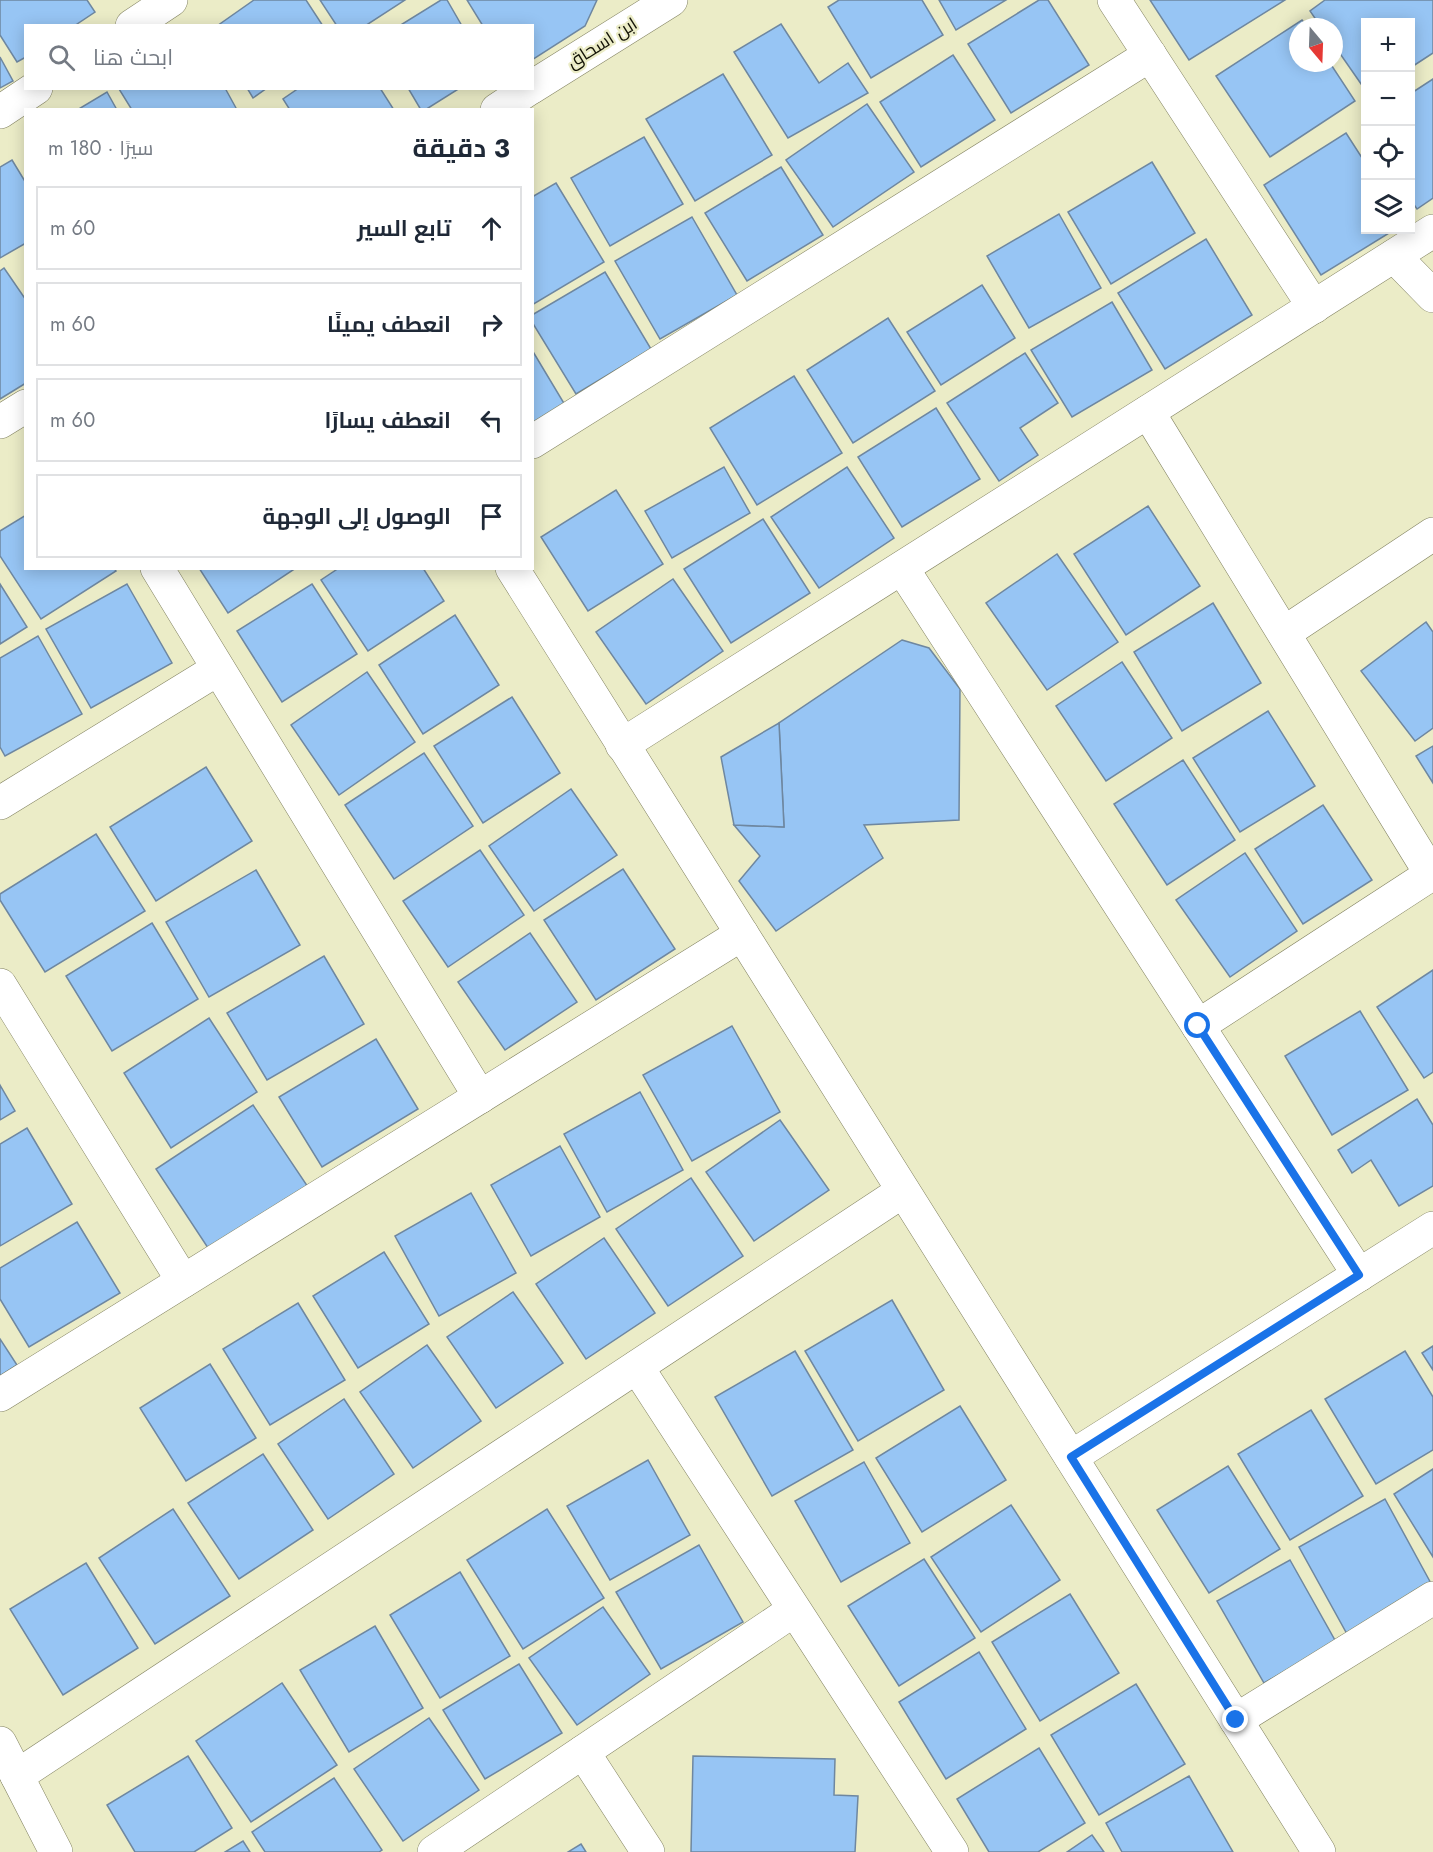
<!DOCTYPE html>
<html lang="ar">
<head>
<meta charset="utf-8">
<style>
  body { margin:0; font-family:Jost,Cairo,sans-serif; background:#f2f2f3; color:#1f2937; direction:rtl }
  .controls { position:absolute; right:18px; top:18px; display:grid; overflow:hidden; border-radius:0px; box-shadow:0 3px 15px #0003 }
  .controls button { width:54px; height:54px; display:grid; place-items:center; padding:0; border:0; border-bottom:2px solid #e0e1e3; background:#fff; color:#1f2937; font:30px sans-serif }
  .compass { position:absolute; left:1289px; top:18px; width:54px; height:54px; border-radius:50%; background:#fff; box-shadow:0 3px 15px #0003; rotate:161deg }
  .stop { position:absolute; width:18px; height:18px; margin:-14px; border:4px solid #1a73e8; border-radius:50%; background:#fff }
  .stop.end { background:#1a73e8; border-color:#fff; box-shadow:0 2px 6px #0008 }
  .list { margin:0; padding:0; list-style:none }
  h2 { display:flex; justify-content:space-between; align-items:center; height:78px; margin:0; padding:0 24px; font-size:26px }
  h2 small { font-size:20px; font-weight:400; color:#747a83 }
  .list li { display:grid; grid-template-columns:39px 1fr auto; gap:18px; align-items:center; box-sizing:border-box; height:84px; margin:0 12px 12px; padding:0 12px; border:2px solid #e0e1e3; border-radius:0px }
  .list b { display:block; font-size:22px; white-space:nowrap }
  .list em { font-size:20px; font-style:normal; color:#747a83 }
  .icon { flex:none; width:33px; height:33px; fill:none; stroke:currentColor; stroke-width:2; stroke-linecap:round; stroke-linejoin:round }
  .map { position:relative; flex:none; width:1433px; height:1852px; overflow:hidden; direction:ltr }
  .search { position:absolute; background:#fff; box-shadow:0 3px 15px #0003; left:24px; top:24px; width:510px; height:66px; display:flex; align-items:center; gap:15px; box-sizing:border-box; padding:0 21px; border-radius:0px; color:#747a83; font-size:22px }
  .panel { position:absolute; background:#fff; box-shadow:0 3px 15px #0003; left:24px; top:108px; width:510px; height:462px; border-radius:0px; direction:rtl }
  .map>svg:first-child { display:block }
  .building { fill:#97c5f4; stroke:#6e87a0; stroke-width:1.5 }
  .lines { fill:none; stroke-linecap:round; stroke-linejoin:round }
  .minor-casing { stroke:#838362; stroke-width:34 }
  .minor { stroke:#fff; stroke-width:33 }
  .route { stroke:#1a73e8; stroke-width:8 }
  .labels { text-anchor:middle; stroke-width:4.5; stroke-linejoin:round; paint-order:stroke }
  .street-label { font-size:18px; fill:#111105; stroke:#ebecc7 }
</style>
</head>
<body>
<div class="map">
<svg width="1433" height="1852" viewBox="0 0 1433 1852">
  <rect width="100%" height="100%" fill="#ebecc7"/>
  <g class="building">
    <path d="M0,0H87L95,12L74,26H26V57L17,62L0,35Z"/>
    <path d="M254,0H306L323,26H217Z"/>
    <path d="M320,0H405L365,26H337Z"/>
    <path d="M441,0H447L462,26H399Z"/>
    <path d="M467,0H597L585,26L532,60V26H483Z"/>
    <path d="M839,0H922L943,35L871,78L828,7Z"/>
    <path d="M939,0H1006L956,30Z"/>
    <path d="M1039,0H1048L1089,65L1011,113L968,44Z"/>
    <path d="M1150,0H1285L1189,60Z"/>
    <path d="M1325,0H1433V53L1410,68V22H1366V91L1334,45V27H1321L1310,11Z"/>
    <path d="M1302,20L1307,27H1298V63H1330L1355,101L1270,157L1216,76Z"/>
    <path d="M781,24L819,83L848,63L868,93L788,138L734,52Z"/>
    <path d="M953,55L995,120L921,167L880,102Z"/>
    <path d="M0,57L13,81L0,88Z"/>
    <path d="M723,74L772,155L695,201L646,119Z"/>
    <path d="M1433,79V198L1417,209L1410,199V94Z"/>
    <path d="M225,88L236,108L234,110H132L119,89Z"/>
    <path d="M247,88H267L253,98Z"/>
    <path d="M299,88H380L394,110H290L283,99Z"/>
    <path d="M408,88H460L425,110H421Z"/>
    <path d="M107,92L117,110H77Z"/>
    <path d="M867,104L914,172L833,227L786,160Z"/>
    <path d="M1346,133L1366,164V230H1394L1321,275L1264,185Z"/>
    <path d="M644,137L683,204L610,246L571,178Z"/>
    <path d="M12,160L26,183V243L0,258V167Z"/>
    <path d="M1152,162L1195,233L1111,284L1068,212Z"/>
    <path d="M781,167L823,235L747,281L705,213Z"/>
    <path d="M556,183L604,262L532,305V197Z"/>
    <path d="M1059,214L1101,288L1029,328L987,256Z"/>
    <path d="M692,217L737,295L660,339L615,261Z"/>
    <path d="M1206,239L1252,315L1165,369L1118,293Z"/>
    <path d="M4,268L26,300V383L0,399V271Z"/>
    <path d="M605,272L651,349L576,394L532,322V315Z"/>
    <path d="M982,285L1015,338L941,385L907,332Z"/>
    <path d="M1112,302L1152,370L1072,417L1031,350Z"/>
    <path d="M888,318L935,391L853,443L807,370Z"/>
    <path d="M532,350L565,405L532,424Z"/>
    <path d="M1025,353L1058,403L1020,428L1038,455L999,481L947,403Z"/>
    <path d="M794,376L842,453L757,505L710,428Z"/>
    <path d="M936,408L980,479L902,527L858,457Z"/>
    <path d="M724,467L750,513L672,558L645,511Z"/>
    <path d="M847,467L894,538L819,588L771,517Z"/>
    <path d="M616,490L663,564L588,611L541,537Z"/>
    <path d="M1148,506L1200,586L1126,635L1074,554Z"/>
    <path d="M26,515V568H114L116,571L41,619L0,556V531Z"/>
    <path d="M763,519L810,593L731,643L684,569Z"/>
    <path d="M1057,554L1118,642L1047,690L986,603Z"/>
    <path d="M199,568H296L228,613Z"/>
    <path d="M339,568H423L444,601L368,651L321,580Z"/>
    <path d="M673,579L723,651L646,704L596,632Z"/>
    <path d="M0,584L27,627L0,644Z"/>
    <path d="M127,584L172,663L91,708L46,629Z"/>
    <path d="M312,584L357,654L282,702L237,631Z"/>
    <path d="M1213,603L1261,683L1182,731L1134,652Z"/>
    <path d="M455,615L499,685L423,734L379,665Z"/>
    <path d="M1426,622L1433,632V728L1415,741L1361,671Z"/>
    <path d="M38,636L82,714L5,756L0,747V658Z"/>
    <path d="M902,640L929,648L960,689L959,820L864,825L883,858L776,931L739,881L760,856L734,825L784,827L779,723Z"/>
    <path d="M1122,662L1172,738L1106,781L1056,706Z"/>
    <path d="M367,672L415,742L339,795L291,725Z"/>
    <path d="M512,697L560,773L483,823L434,746Z"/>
    <path d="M1268,711L1315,786L1240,832L1193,758Z"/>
    <path d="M779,723L784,827L734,825L721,757Z"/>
    <path d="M1433,746V783L1416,756Z"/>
    <path d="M424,753L473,826L394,879L345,805Z"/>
    <path d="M1183,760L1235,840L1167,885L1114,804Z"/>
    <path d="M206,767L252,841L156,901L110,827Z"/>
    <path d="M571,789L617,855L534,911L489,846Z"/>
    <path d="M1323,805L1372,880L1303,924L1255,849Z"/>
    <path d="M96,834L145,911L45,972L0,900V894Z"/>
    <path d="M480,850L524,915L448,967L403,901Z"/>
    <path d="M1245,853L1297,931L1230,977L1176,900Z"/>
    <path d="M623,869L675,949L596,1000L544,920Z"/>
    <path d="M256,870L300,945L209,997L166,922Z"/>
    <path d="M152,923L198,999L112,1051L66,976Z"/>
    <path d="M530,933L577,1002L505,1050L458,982Z"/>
    <path d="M324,956L364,1024L267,1080L227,1013Z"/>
    <path d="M1433,970V1072L1424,1078L1377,1007Z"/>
    <path d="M1360,1011L1408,1090L1332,1135L1285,1056Z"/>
    <path d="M209,1018L257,1092L171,1148L124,1073Z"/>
    <path d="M732,1026L780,1112L692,1161L643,1075Z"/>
    <path d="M376,1039L418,1109L322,1167L279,1097Z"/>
    <path d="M0,1085L15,1111L0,1120Z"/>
    <path d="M640,1092L683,1170L607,1212L564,1134Z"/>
    <path d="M1417,1099L1433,1125V1186L1399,1206L1371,1160L1352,1173L1338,1150Z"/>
    <path d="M253,1105L310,1190L212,1254L156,1169Z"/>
    <path d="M780,1120L829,1190L754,1241L706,1172Z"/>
    <path d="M27,1128L72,1204L0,1246V1144Z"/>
    <path d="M560,1146L600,1217L531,1256L491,1185Z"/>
    <path d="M691,1178L743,1256L668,1306L616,1229Z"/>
    <path d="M471,1193L516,1273L439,1316L395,1236Z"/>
    <path d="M77,1222L120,1293L29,1347L0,1299V1268Z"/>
    <path d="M604,1238L655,1313L586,1359L536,1284Z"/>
    <path d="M384,1252L429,1324L358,1368L313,1296Z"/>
    <path d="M513,1292L563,1363L496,1408L447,1337Z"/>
    <path d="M892,1300L944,1390L858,1441L805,1351Z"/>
    <path d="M298,1303L345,1380L270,1425L223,1349Z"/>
    <path d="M0,1339L17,1365L0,1376Z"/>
    <path d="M427,1345L481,1421L413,1468L360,1392Z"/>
    <path d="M1433,1346V1370L1422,1353Z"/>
    <path d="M795,1351L853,1450L772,1496L715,1397Z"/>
    <path d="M1405,1351L1433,1397V1450L1376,1484L1325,1399Z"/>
    <path d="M210,1364L256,1438L186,1481L140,1408Z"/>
    <path d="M344,1399L394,1474L328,1519L278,1444Z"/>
    <path d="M960,1406L1006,1480L922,1532L876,1458Z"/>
    <path d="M1311,1410L1363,1496L1290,1540L1238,1454Z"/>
    <path d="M263,1454L313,1530L239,1579L188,1503Z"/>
    <path d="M648,1460L690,1535L610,1580L567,1506Z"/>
    <path d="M864,1462L910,1543L841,1582L795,1501Z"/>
    <path d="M1228,1466L1280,1549L1209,1593L1157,1510Z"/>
    <path d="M1433,1469V1557L1394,1494Z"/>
    <path d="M1385,1499L1433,1587L1347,1634L1299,1547Z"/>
    <path d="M1011,1505L1060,1580L981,1632L931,1557Z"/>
    <path d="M173,1509L230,1596L155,1644L99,1558Z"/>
    <path d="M547,1509L604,1598L523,1649L467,1560Z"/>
    <path d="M699,1545L743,1622L661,1669L616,1592Z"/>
    <path d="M924,1559L975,1638L899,1686L848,1606Z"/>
    <path d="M1290,1560L1336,1642L1264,1683L1217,1601Z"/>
    <path d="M86,1563L138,1648L63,1695L10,1609Z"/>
    <path d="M460,1572L510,1656L440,1698L390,1615Z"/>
    <path d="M1070,1594L1119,1673L1040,1721L992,1642Z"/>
    <path d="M603,1607L650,1674L577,1725L529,1658Z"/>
    <path d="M375,1626L423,1708L349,1752L300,1670Z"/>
    <path d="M979,1652L1026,1729L946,1779L899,1702Z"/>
    <path d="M519,1664L562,1733L485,1779L443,1710Z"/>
    <path d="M282,1683L337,1765L251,1822L196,1741Z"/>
    <path d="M1136,1684L1185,1764L1099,1815L1051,1735Z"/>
    <path d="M429,1718L479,1790L403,1841L354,1769Z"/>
    <path d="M1039,1748L1085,1823L1038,1852H989L957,1799Z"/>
    <path d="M188,1756L232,1828L194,1852H135L107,1805Z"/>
    <path d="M693,1756L835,1759L834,1795L858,1796L855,1852H691Z"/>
    <path d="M1189,1776L1233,1852H1122L1106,1823Z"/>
    <path d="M334,1778L382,1850L379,1852H265L252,1832Z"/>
    <path d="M1092,1835L1104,1852H1067Z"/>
    <path d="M243,1841L250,1852H225Z"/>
    <path d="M581,1844L586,1852H568Z"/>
  </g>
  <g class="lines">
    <g class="minor-casing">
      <g id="minor">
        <path d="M1114,0L1314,307"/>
        <path d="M132,26L171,0"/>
        <path d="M532,87L671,0"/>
        <path d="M497,110L530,88"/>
        <path d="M0,112L36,88"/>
        <path d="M1394,256L1433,296"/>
        <path d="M1148,412L1431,874"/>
        <path d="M0,422L26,406"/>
        <path d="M532,442L1150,55"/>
        <path d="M157,568L480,1097"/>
        <path d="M512,568L1319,1852"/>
        <path d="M902,568L1359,1275"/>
        <path d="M1284,633L1433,534"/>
        <path d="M622,745L1433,231"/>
        <path d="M0,803L218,669"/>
        <path d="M0,985L183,1281"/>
        <path d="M1198,1026L1433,873"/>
        <path d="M637,1367L952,1852"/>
        <path d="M0,1395L742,934"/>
        <path d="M1071,1457L1433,1228"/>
        <path d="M1236,1720L1433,1598"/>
        <path d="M0,1743L56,1852"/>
        <path d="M583,1752L648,1852"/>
        <path d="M17,1776L903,1191"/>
        <path d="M434,1852L794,1610"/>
      </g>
    </g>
    <use href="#minor" class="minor"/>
  </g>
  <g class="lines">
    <path class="route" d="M1198,1026L1359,1275L1071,1457L1236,1720"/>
  </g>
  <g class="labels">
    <g class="street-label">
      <text transform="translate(602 43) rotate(-32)" y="6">ابن اسحاق</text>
    </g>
  </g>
</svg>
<div class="controls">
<button>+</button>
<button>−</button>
<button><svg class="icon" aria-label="locate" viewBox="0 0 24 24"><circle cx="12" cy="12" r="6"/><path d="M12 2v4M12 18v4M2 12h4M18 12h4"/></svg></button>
<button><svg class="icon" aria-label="layers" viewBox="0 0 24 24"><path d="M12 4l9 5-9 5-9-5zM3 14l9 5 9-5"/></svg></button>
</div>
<svg class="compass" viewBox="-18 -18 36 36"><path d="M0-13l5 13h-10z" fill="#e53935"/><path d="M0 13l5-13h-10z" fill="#747a83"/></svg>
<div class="stop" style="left:1198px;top:1026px"></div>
<div class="stop end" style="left:1236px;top:1720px"></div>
<div class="search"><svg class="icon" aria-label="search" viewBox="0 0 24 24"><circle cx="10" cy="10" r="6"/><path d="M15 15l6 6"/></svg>ابحث هنا</div>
<section class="panel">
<h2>3 دقيقة<small>سيرًا · 180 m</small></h2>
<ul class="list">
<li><svg class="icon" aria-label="ahead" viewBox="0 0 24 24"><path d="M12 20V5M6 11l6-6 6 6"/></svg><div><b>تابع السير</b></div><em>60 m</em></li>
<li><svg class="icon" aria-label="right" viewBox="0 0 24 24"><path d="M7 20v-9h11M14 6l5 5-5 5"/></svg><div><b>انعطف يمينًا</b></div><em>60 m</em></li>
<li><svg class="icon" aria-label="left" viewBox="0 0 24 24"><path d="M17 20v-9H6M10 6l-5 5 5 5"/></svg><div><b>انعطف يسارًا</b></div><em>60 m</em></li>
<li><svg class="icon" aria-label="arrive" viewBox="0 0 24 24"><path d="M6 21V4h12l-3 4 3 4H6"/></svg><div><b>الوصول إلى الوجهة</b></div></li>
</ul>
</section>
</div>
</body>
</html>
